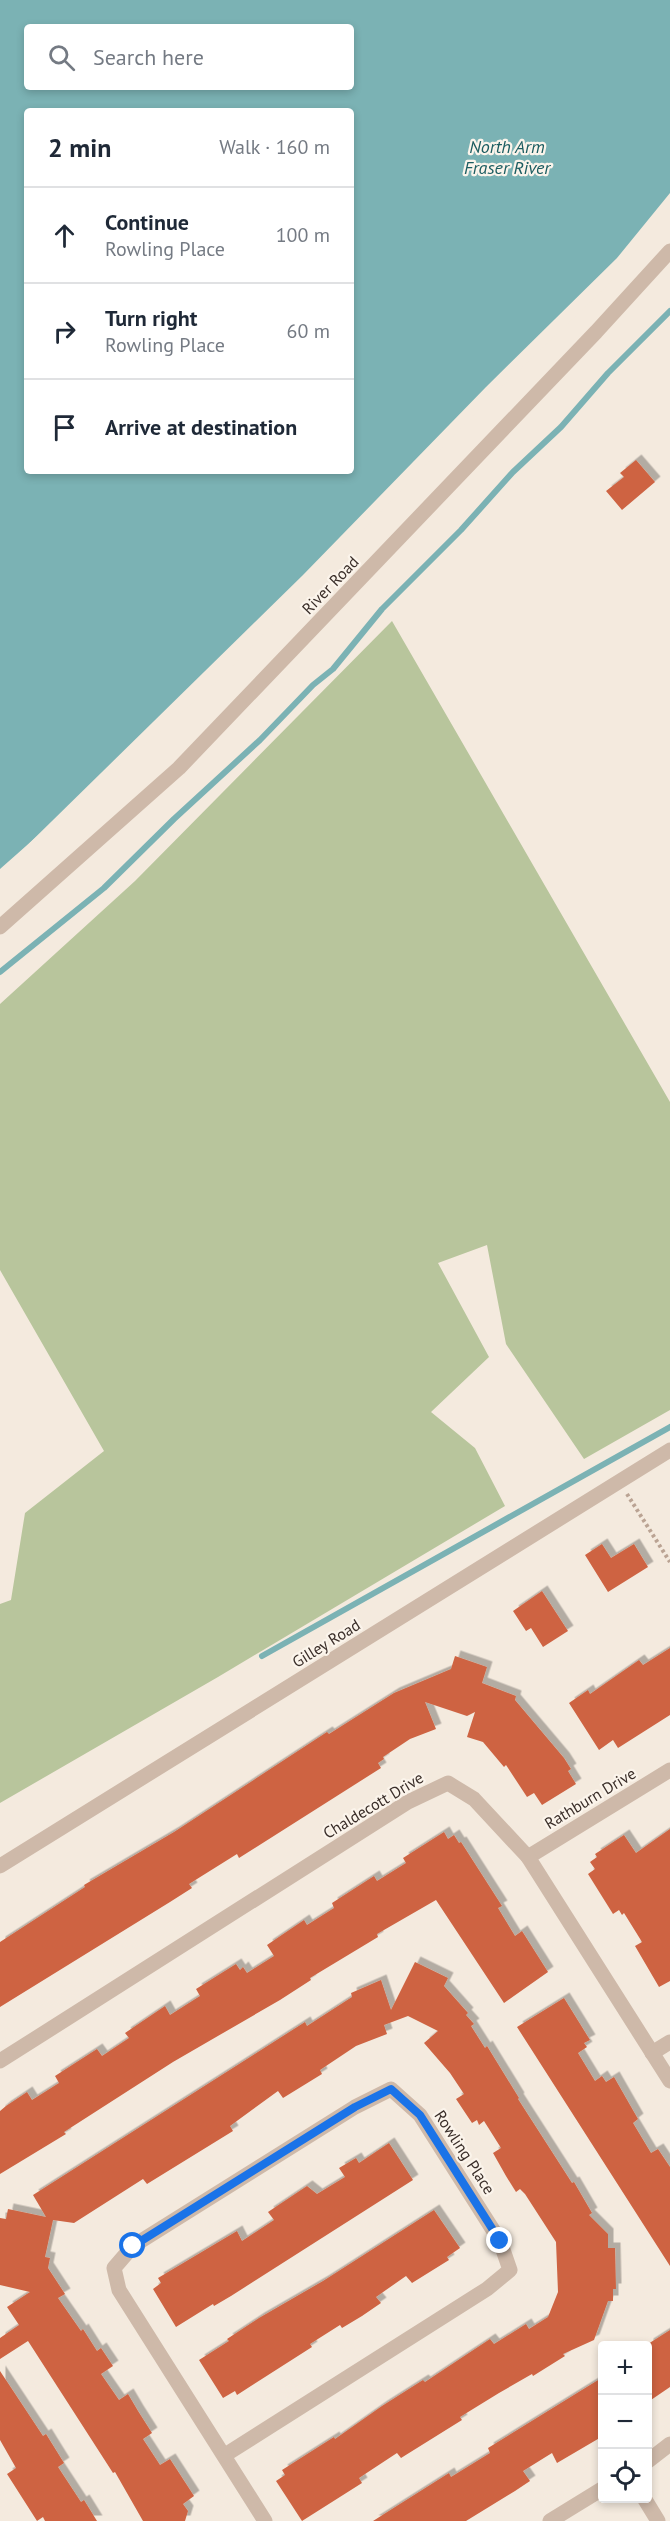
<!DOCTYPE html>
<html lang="en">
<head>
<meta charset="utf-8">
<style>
  body { margin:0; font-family:"PT Sans",sans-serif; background:#f2f2f3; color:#1f2937 }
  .controls { position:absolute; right:18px; bottom:18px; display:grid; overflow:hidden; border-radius:6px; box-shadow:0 3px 9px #0003 }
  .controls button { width:54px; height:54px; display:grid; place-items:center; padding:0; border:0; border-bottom:2px solid #e0e1e3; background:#fff; color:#1f2937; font:30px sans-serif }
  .stop { position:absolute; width:18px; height:18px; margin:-14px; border:4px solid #1a73e8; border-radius:50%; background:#fff }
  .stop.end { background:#1a73e8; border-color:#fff; box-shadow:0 2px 6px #0008 }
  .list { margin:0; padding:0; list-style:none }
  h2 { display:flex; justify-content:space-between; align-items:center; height:78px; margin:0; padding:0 24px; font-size:26px }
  h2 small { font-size:20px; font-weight:400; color:#747a83 }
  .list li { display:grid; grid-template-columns:39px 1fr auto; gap:18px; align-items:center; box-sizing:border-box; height:96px; padding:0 24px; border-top:2px solid #e0e1e3 }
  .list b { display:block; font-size:22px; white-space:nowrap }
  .list p { margin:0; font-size:20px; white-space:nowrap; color:#747a83 }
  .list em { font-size:20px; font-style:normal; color:#747a83 }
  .icon { flex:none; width:33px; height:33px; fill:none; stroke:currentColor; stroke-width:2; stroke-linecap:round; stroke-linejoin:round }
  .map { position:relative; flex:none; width:670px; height:2521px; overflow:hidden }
  .search { position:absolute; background:#fff; box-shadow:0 3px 9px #0003; left:24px; top:24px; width:330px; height:66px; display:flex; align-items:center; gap:15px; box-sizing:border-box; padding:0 21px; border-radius:6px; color:#747a83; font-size:22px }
  .panel { position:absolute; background:#fff; box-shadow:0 3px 9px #0003; left:24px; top:108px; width:330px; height:366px; border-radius:6px }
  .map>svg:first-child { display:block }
  .green { fill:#b8c59c }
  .water { fill:#7bb2b4; fill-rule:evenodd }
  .pier { fill:#f4eade }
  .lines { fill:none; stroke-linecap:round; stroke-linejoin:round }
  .stream { stroke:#7bb2b4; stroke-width:6 }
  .building { fill:#ce6342; filter:url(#shadow) }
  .path { stroke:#baa393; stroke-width:4; stroke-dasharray:3 3; stroke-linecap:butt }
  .minor { stroke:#ceb9a9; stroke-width:15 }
  .route { stroke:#1a73e8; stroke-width:8 }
  .labels { text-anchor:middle; stroke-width:4.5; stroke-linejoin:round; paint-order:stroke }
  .street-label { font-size:16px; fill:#3a2e29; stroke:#fbf4eb }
  .water-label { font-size:18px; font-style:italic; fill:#1b5c60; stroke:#fbf4eb }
</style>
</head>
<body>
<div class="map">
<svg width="670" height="2521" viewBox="0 0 670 2521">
  <defs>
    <filter id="shadow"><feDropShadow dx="5.5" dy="-5.5" stdDeviation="0" flood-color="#0004"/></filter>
  </defs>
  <rect width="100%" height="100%" fill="#f4eade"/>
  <path class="green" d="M392,621L670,1102V1410L584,1459L506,1344L487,1245L438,1263L489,1357L431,1412L475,1448L505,1506L218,1677L0,1803V1604L11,1600L25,1513L104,1451L0,1270V1004L135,881Z"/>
  <path class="water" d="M0,0H670V203L486,398L221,674L0,869ZM27,27H351V87H27ZM27,111H351V471H27Z"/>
  <path class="pier" d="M670,193V207L607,286L488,400L223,676L1,871L303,575L486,387L617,258Z"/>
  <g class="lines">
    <g class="stream">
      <path d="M0,972L104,888L174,819L260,740L313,685L333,669L382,609L461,530L513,472L561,427L608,373L670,311"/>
      <path d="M262,1656L670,1427"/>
    </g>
  </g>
  <g class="building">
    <path d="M636,460L655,482L622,510L606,491L624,477L620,473Z"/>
    <path d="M602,1544L611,1558L634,1544L648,1567L608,1592L585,1555Z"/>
    <path d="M542,1591L568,1631L543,1647L531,1628L526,1631L513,1611Z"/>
    <path d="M670,1648V1715L618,1748L613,1740L599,1750L569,1703L588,1690L590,1694L639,1660L643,1665Z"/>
    <path d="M455,1656L487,1667L482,1683L516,1696L515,1700L564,1758L571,1769L568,1771L576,1784L542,1805L534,1793L527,1797L506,1765L504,1767L483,1742L467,1737L475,1712L467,1716L425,1702L436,1729L410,1739L383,1757L384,1759L378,1763L381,1768L239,1858L237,1854L189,1884L192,1888L170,1902L0,2007V1942L85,1887L84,1885L174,1832L327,1732L329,1734L394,1693L451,1669Z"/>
    <path d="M670,1829V1981L659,1987L635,1946L642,1942L624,1913L622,1915L619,1910L613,1914L588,1874L595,1869L590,1862L597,1857L595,1854L624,1835L636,1853Z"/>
    <path d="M444,1832L448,1839L454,1835L459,1843L461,1842L502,1906L498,1908L515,1936L522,1931L548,1972L504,2003L436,1900L377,1934L378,1937L310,1978L311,1980L280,2000L173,2062L64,2132L66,2134L0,2174V2111L6,2106L27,2092L32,2100L59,2083L55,2076L97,2049L102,2056L129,2038L125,2033L165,2006L170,2015L200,1996L196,1989L236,1964L240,1970L243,1967L247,1973L274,1956L267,1945L304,1920L307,1925L334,1908L332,1903L374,1876L377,1881L406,1863L403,1858Z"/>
    <path d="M415,1962L448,1978L444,1986L468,2013L466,2015L474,2024L471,2026L485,2048L487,2046L519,2098L518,2099L572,2183L574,2182L592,2213L589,2215L608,2234V2248H615L616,2289H613V2301H608L594,2340L563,2354L565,2356L533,2376L532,2374L499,2393L460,2417L462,2420L401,2458L397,2453L359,2478L362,2483L302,2521L276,2481L285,2475L282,2470L334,2437L335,2439L382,2406L423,2380L425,2382L490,2339L494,2344L526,2324L529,2329L548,2317L558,2292L556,2242L525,2194L520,2189L516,2192L506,2176L493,2153L501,2148L484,2121L479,2125L477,2120L472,2123L456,2099L464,2094L450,2073L424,2043L438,2031L408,2016L384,2025L387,2034L356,2046L320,2070L322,2074L283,2098L278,2091L230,2126L233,2131L147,2184L143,2179L74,2223L53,2220L45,2257L50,2258L48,2268L65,2294L58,2298L81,2331L83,2329L97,2351L101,2348L113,2366L101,2374L119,2400L128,2394L138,2411L152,2433L143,2439L160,2465L170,2459L194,2496L183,2504L188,2511L185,2521H143L115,2472L113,2473L28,2341L0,2359V2338L19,2325L7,2307L30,2292L0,2285V2218L6,2219L8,2209L46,2217L33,2195L305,2022L307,2026L352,1997L351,1993L381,1980L391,2010Z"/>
    <path d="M564,1998L590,2040L584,2043L587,2047L578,2053L595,2081L602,2076L606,2082L614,2077L638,2119L633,2123L651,2153L658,2149L670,2167V2266L517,2027Z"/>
    <path d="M389,2143L413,2180L231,2296L214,2306L213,2304L176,2327L153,2289L161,2283L158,2278L237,2231L242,2241L274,2220L268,2212L307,2186L317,2194L345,2177L339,2168L356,2158L359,2163Z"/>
    <path d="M434,2210L460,2248L447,2257L449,2260L412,2283L406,2276L376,2297L381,2303L362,2316L342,2328L340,2325L310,2344L312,2347L237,2395L235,2391L223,2398L199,2360L229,2341L227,2339L259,2318L323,2281Z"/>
    <path d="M670,2330V2387L648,2402V2344Z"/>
    <path d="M0,2371L43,2436L46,2434L64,2463L58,2467L81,2502L84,2500L97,2521H45L43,2517L37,2521L7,2474L16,2468L0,2440Z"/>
    <path d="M603,2377V2436L557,2463L552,2453L523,2471L530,2481L515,2491L466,2521H373L449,2473L451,2477L490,2453L488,2448Z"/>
  </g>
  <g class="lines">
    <path class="path" d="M627,1494L670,1562"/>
    <g class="minor">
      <path d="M0,927L179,768L596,332L670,251"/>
      <path d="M528,1857L670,1770"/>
      <path d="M0,1866L670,1450"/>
      <path d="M652,2053L670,2042"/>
      <path d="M0,2061L408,1802L448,1783L474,1799L528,1857L670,2081"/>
      <path d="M225,2455L487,2289L510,2270L500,2241L420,2115L391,2089L355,2107L133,2246L114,2268L119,2290L265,2521"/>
      <path d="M648,2461L670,2444"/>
      <path d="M644,2498L658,2521"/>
      <path d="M550,2521L602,2489"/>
    </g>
  </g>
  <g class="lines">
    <path class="route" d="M133,2246L355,2107L391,2089L420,2115L500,2241"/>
  </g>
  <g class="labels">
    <g class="street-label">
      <text transform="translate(330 585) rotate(-46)" y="6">River Road</text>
      <text transform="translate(326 1643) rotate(-32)" y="6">Gilley Road</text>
      <text transform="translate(590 1798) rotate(-31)" y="6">Rathburn Drive</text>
      <text transform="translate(373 1805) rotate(-31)" y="6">Chaldecott Drive</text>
      <text transform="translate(465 2152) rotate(57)" y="6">Rowling Place</text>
    </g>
    <g class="water-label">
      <text x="507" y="153">North Arm<tspan x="507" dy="21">Fraser River</tspan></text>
    </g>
  </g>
</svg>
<div class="controls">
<button>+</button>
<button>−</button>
<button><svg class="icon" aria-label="locate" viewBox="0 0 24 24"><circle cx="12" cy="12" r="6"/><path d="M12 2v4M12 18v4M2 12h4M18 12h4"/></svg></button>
</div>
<div class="stop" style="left:133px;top:2246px"></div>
<div class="stop end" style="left:500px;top:2241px"></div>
<div class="search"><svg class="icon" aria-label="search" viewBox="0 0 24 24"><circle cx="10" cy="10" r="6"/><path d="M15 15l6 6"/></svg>Search here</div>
<section class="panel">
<h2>2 min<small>Walk · 160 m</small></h2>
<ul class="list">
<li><svg class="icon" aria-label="ahead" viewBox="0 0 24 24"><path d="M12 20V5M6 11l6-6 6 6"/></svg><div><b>Continue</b><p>Rowling Place</p></div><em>100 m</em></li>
<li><svg class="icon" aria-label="right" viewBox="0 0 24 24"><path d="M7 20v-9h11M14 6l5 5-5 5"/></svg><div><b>Turn right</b><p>Rowling Place</p></div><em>60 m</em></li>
<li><svg class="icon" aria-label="arrive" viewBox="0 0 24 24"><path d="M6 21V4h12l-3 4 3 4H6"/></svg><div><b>Arrive at destination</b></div></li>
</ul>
</section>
</div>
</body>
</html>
